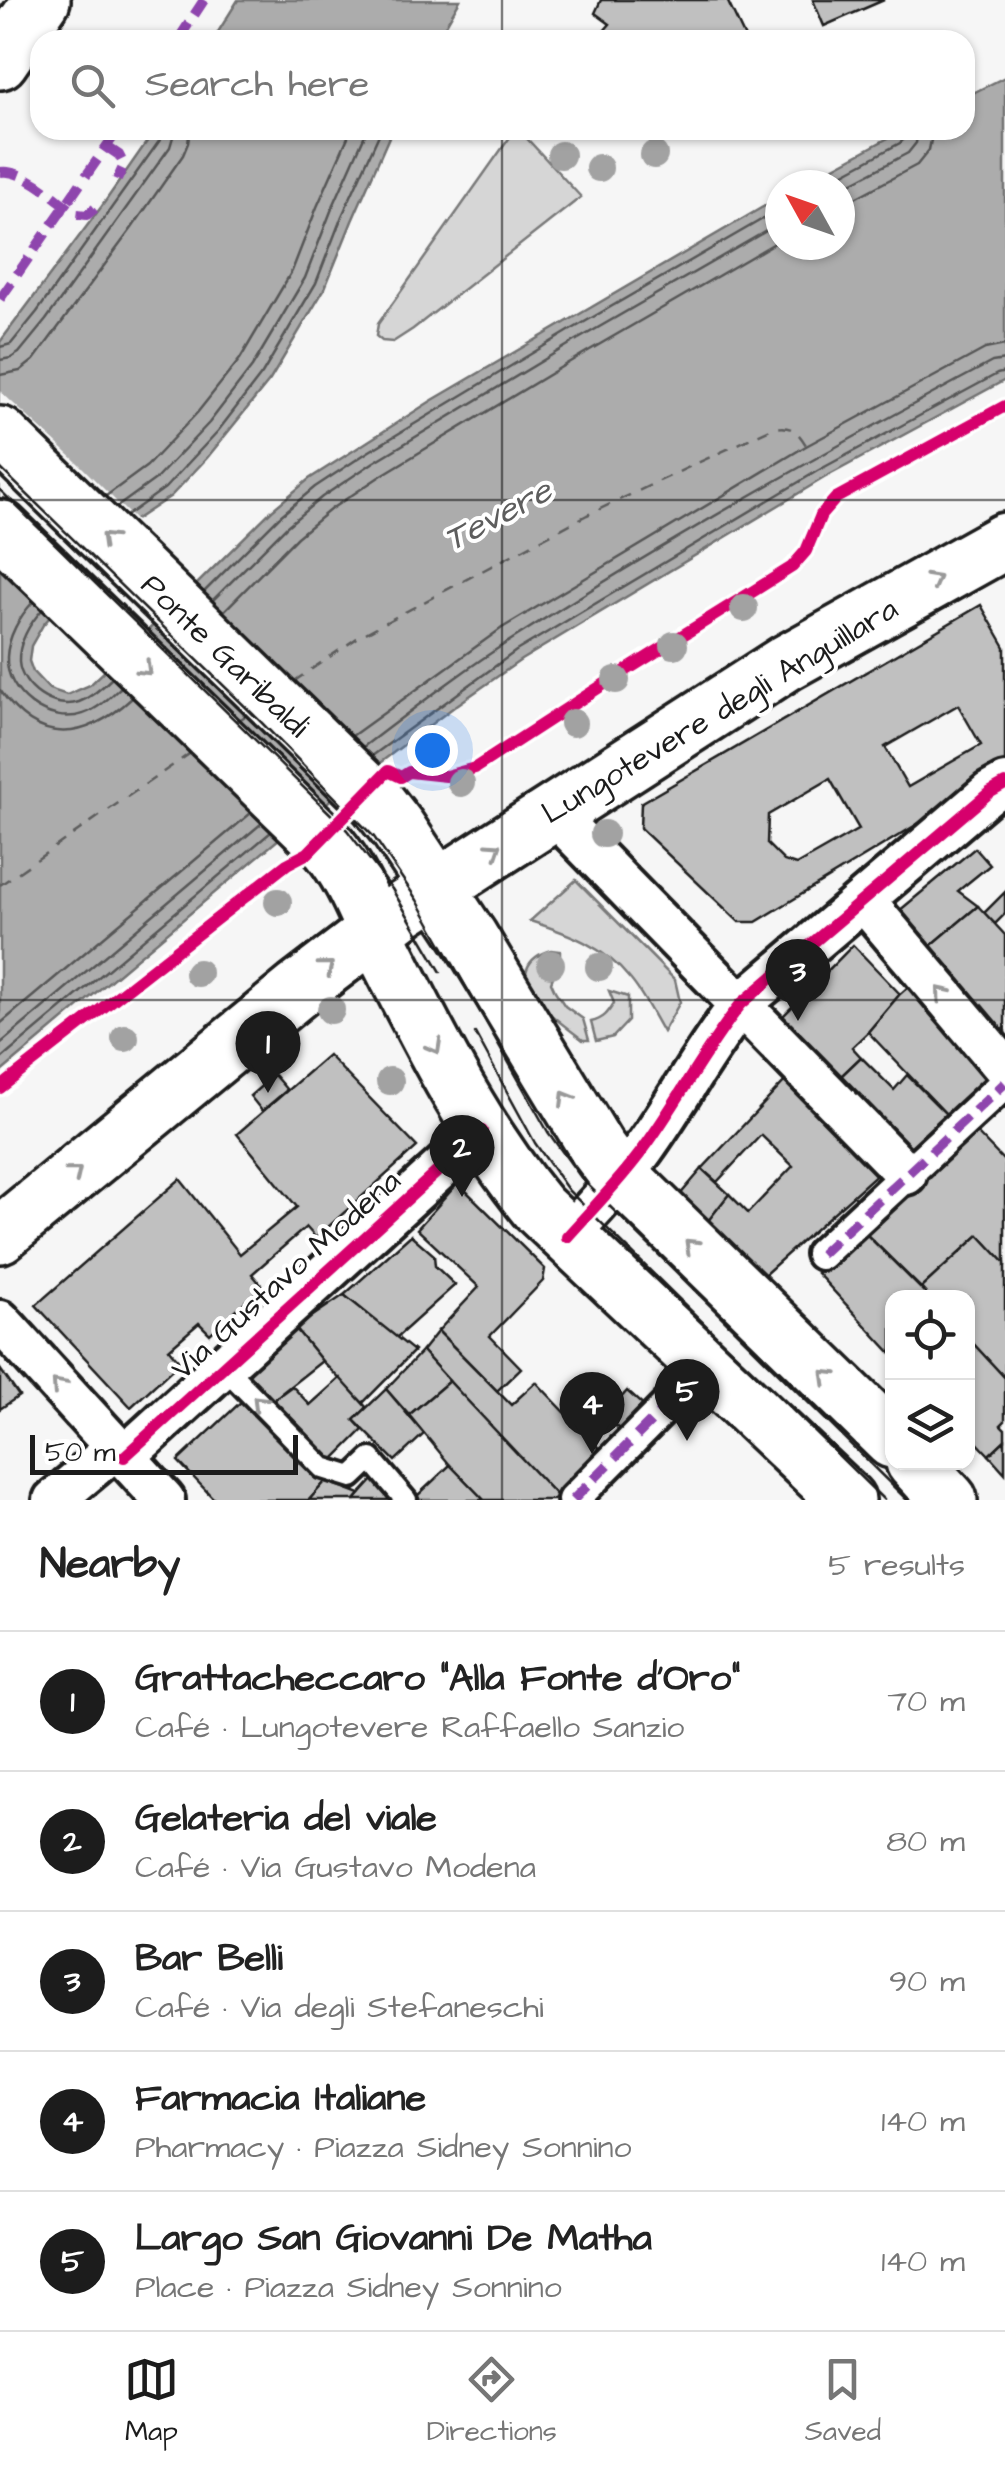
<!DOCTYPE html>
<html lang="en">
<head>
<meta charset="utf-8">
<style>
  body { margin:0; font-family:"Architects Daughter",sans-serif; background:#f6f6f6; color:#222 }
  .controls { position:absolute; right:30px; bottom:30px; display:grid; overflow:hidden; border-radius:20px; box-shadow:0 2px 8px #0004 }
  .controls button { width:90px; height:90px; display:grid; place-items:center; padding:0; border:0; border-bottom:2px solid #e0e0e0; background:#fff; color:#222; font:50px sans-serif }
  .compass { position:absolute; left:765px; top:170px; width:90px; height:90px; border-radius:50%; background:#fff; box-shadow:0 2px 8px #0004; rotate:310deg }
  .scale { position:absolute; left:30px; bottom:25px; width:268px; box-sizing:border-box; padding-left:10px; border:5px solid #1c1c1c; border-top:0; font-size:28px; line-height:35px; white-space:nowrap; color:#1c1c1c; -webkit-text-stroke:8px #fff; paint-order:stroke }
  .you { position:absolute; left:432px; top:750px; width:35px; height:35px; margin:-25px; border:8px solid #fff; border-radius:50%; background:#1a73e8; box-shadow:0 0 0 15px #1a73e833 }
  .badge { display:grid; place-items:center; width:65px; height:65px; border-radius:50%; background:#1c1c1c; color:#fff; font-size:32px; font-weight:700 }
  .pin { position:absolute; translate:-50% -82px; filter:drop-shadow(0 2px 5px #0008) }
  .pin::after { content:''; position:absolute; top:52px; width:35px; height:30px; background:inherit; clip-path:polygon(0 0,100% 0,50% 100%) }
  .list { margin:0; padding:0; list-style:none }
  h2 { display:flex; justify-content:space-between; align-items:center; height:130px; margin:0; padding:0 40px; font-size:42px }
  h2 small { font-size:32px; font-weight:400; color:#767676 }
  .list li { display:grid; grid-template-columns:65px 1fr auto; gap:30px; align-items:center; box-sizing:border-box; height:140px; padding:0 40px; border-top:2px solid #e0e0e0 }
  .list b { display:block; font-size:38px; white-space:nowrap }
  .list p { margin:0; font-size:32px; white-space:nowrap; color:#767676 }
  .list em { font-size:32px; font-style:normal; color:#767676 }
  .icon { flex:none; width:55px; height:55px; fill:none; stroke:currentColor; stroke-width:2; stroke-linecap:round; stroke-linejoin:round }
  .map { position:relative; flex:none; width:1005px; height:1500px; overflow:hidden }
  .search { position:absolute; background:#fff; box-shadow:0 2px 8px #0004; left:30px; right:30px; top:30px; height:110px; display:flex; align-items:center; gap:25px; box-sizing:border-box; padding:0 35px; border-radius:30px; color:#767676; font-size:38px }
  .sheet { height:830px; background:#fff }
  nav { display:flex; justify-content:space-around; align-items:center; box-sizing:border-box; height:140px; border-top:2px solid #e0e0e0; background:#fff; font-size:28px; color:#767676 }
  nav a { display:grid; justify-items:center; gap:5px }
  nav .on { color:#1c1c1c }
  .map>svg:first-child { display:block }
  .green { fill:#d6d6d6; stroke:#797979; stroke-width:2.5 }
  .water { fill:#acacac; stroke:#727272; stroke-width:2.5 }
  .pier { fill:#f6f6f6 }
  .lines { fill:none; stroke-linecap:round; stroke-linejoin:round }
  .shore { stroke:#565656; stroke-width:2.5 }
  .ferry { stroke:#5d5d5d; stroke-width:2.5; stroke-dasharray:12 10; stroke-linecap:butt }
  .building { fill:#c0c0c0; stroke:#1c1c1c; stroke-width:2.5; fill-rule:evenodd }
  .service-casing { stroke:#1c1c1c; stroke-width:28 }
  .pedestrian-casing { stroke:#1c1c1c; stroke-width:38 }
  .minor-casing { stroke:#1c1c1c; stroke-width:48 }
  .secondary-casing { stroke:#1c1c1c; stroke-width:62 }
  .primary-casing { stroke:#1c1c1c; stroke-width:62 }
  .service { stroke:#fff; stroke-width:20 }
  .pedestrian { stroke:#fff; stroke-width:30 }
  .minor { stroke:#fff; stroke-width:40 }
  .secondary { stroke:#fff; stroke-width:55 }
  .primary { stroke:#fff; stroke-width:55 }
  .tram { stroke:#1c1c1c; stroke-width:2.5 }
  .quiet { stroke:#8e44ad; stroke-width:10; stroke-dasharray:20 10; stroke-linecap:butt }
  .cycleway-casing { stroke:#fff; stroke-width:19 }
  .cycleway { stroke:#d6006c; stroke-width:12 }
  .tree { fill:#a2a2a2 }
  .oneway { stroke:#999 }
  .grid { fill:none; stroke:#1c1c1c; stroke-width:2.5; stroke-opacity:0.55 }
  .labels { text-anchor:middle; stroke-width:8; stroke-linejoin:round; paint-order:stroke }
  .street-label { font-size:32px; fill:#1c1c1c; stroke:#fff }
  .water-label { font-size:35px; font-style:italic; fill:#5d5d5d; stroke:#fff }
</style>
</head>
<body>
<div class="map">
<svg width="1005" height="1500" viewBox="0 0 1005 1500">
  <rect width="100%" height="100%" fill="#f6f6f6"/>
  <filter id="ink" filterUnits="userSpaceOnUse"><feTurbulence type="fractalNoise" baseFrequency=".01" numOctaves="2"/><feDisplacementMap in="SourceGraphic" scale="20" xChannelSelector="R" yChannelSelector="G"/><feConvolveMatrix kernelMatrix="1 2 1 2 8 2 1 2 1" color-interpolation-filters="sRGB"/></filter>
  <g filter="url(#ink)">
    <g class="green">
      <path d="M515,130H519L581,197L413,329L393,342L382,341L376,336L378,324Z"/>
      <path d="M576,880L675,980L680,1002L663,1032C653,1015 643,994 630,979C604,946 568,933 530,921Z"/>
      <path d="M551,950L560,951V968L555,972L551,982L555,991L565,1006L583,1019L589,1040H583C565,1025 517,996 527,969C531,958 540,953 551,950Z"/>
      <path d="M609,991L628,997V1021L613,1037L596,1041L591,1022C604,1019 608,1013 614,1003Z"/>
    </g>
    <g class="water">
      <path d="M238,0H460L437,40H213Z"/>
      <path d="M1005,77V380L824,478L521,660L454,707L280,838L0,1073V342L102,206L155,130H392L352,221L325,288L270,380L207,458L171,496L135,520L43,625L31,646L29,661L33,672L49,689L67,695L90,685L198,583L272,510L309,479L431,401L780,197V245H840V185H801L903,130H965V97Z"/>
    </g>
    <path class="pier" d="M0,391L78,463L139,524L55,619L0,565Z"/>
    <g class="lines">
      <g class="shore">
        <path d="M822,185L900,143L905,138L906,130"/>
        <path d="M840,189L908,153L916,143L918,130"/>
        <path d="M840,206L917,165L929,150L933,130"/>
        <path d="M0,347L11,344L37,312L160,140L162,130"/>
        <path d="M0,360L11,358L19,353L46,320L170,147L175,130"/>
        <path d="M0,375L20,371L34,360L132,228L183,155L188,143L190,130"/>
        <path d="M106,496L147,466L197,413L240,359L292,271L317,207L351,130"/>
        <path d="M117,507L157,478L209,423L252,367L305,278L331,211L367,130"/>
        <path d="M126,516L165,488L218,431L262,374L316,283L342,216L381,130"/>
        <path d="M204,592L279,517L315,487L368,452L569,331L780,209"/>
        <path d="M213,600L287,526L322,497L374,462L575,341L780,223"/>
        <path d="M33,602C19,617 8,637 7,657C5,694 49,726 83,714C98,709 109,698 121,687"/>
        <path d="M42,610C30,623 18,643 19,662C21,688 54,711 79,702C92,697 102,688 112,678"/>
        <path d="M224,611L297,537L331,509L382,475L583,354L780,240"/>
        <path d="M0,690C39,747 85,741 132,698"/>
        <path d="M352,736L502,628L806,446L985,349L1005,345"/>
        <path d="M363,747C412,710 460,672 511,640C667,540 829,449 992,362L1005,360"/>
        <path d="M372,756L516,651L819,470L997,374L1005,372"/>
        <path d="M0,1024L251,813"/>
        <path d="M0,1044L262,823"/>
        <path d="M0,1060L271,832"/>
      </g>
      <g class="ferry">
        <path d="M293,682L360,636L587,515L770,429C794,423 799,433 810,452"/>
        <path d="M236,722L250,713"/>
        <path d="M0,885L192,752"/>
      </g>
    </g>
    <g class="building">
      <path d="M601,0H727L746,40H596L610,24L595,13Z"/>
      <path d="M813,0H884L824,26Z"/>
      <path d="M981,605L1005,647V771L756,922H739L640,828L641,803ZM958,705L981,745L908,787L885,747ZM830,779L859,829L796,865L784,861L767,844L768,815Z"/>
      <path d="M975,848L990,865L958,891L978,906L921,954L893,916Z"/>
      <path d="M1005,892V914L995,924L984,913Z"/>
      <path d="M978,906L1005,935V1046L921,954Z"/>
      <path d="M853,945L900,994L868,1032L852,1047L861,1057L839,1078L780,1019Z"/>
      <path d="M918,978L992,1074L947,1115L868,1032L900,994Z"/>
      <path d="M328,1055L417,1147L316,1238L306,1227L252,1274L262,1286L210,1334L199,1323L169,1349L180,1362L131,1407L36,1305L180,1179L240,1254L297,1207L237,1134Z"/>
      <path d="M861,1057L894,1090L907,1075L947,1115L913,1150L839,1078Z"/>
      <path d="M274,1075L287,1090L262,1111L250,1096Z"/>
      <path d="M787,1079L879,1172L764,1275L707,1222L729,1194L748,1213L793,1166L761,1135L717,1182L702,1169Z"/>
      <path d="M975,1131L1005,1162V1263L979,1235L921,1288L862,1230Z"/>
      <path d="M702,1169L729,1194L707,1222L679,1196Z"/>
      <path d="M458,1183L545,1269L543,1281L490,1336L521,1368L497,1391L438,1331L479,1287L417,1229Z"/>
      <path d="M862,1230L930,1298H892V1354L817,1273Z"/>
      <path d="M411,1235L434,1255L435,1266L455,1285L396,1338L344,1295Z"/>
      <path d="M979,1235L1005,1263V1378L968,1338V1298H930L921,1288Z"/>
      <path d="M344,1295L414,1351L363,1403L322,1361L295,1328Z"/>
      <path d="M295,1328L322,1361L269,1403L242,1369Z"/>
      <path d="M438,1331L511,1405L536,1382L600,1449L557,1496L490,1426L422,1351Z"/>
      <path d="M968,1338L1005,1378V1421L1001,1425L1005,1429V1440L989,1455L968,1433Z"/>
      <path d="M422,1351L449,1381L409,1415L386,1389Z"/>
      <path d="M0,1369L19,1396L0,1409Z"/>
      <path d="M340,1378L367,1408L354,1420L363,1430L329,1464L269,1403L292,1386L310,1405Z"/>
      <path d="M449,1381L557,1496L553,1500H484L450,1465L409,1415Z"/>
      <path d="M386,1389L424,1434L395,1461L354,1420Z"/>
      <path d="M627,1391L646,1408L623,1433L605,1416Z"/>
      <path d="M245,1398L326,1481L309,1500H215L178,1461Z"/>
      <path d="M1005,1440V1473L989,1455Z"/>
      <path d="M450,1465L484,1500H420L417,1496Z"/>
      <path d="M374,1479L393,1500H355Z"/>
      <path d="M326,1481L360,1494L355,1500H309Z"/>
    </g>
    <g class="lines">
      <g class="service-casing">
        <path id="service" d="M224,1367L323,1468L352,1477L371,1459L406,1500"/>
      </g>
      <g class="pedestrian-casing">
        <g id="pedestrian">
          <path d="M821,1254L1005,1083"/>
          <path d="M573,1500L695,1377"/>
        </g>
      </g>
      <g class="minor-casing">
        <g id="minor">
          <path d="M552,812L906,1174"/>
          <path d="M864,901L1005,1068"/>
          <path d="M567,1237C593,1208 621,1180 644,1148C678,1101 705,1049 741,1004L989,793L1005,784"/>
          <path d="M0,1321L164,1500"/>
          <path d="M124,1457L482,1131"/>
          <path d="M54,1500L116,1448"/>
        </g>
      </g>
      <g class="secondary-casing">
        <g id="secondary">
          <path d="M0,435L377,802L398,829L470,938L597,1148L609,1164L892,1440"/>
          <path d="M0,528L329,847C356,880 368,919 387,956C431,1043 476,1133 538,1208L847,1500"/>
          <path d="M914,1462L949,1500"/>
        </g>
      </g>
      <g class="primary-casing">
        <g id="primary">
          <path d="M0,61L42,0"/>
          <path d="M0,1235L298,990L404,909L786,663L1005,541"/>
        </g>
      </g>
      <use href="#service" class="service"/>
      <use href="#pedestrian" class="pedestrian"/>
      <use href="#minor" class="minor"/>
      <use href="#secondary" class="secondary"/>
      <use href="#primary" class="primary"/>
      <g class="tram">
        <path d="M0,468L259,720L374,837L417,900L548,1132L582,1179L907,1500"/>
        <path d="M0,490L347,830L392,889L441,972"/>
        <path d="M475,1033L535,1143L568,1190L884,1500"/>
      </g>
      <g class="quiet">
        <path d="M178,40L204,0"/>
        <path d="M107,147L119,155L124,165L117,180"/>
        <path d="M0,172C24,168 57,200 77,214L87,215L99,205"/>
        <path d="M0,299L118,130"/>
        <path d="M821,1254L1005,1083"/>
        <path d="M573,1500L695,1377"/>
      </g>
      <g class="cycleway-casing">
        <g id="cycleway">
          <path d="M0,1088L287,864L308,853L388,771L401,777L409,772L446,776L475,768L606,683L792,567L806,551L821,515L836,498L1005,406"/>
          <path d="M567,1237C593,1208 621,1180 644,1148C678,1101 705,1049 741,1004L989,793L1005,784"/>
          <path d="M124,1457L482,1131"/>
        </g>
      </g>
      <use href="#cycleway" class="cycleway"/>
    </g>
    <g class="tree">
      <circle cx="561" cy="155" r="14"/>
      <circle cx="654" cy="155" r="14"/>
      <circle cx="599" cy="168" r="14"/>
      <circle cx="744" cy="608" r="14"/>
      <circle cx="674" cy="645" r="14"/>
      <circle cx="616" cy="680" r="14"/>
      <circle cx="573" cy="723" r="14"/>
      <circle cx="461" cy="783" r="14"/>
      <circle cx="604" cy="834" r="14"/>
      <circle cx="278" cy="902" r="14"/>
      <circle cx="551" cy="964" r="14"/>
      <circle cx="599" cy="967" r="14"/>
      <circle cx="198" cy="973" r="14"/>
      <circle cx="331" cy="1010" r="14"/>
      <circle cx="125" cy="1038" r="14"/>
      <circle cx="390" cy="1081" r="14"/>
    </g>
    <defs><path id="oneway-chevron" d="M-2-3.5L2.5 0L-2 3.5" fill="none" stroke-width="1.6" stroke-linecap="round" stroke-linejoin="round" transform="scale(2.5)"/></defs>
    <g class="oneway">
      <use href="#oneway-chevron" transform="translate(107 539) rotate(-136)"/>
      <use href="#oneway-chevron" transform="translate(934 580) rotate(-29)"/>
      <use href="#oneway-chevron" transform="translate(145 669) rotate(44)"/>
      <use href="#oneway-chevron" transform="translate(495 849) rotate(-33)"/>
      <use href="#oneway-chevron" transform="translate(327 967) rotate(-39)"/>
      <use href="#oneway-chevron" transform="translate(942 993) rotate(-130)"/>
      <use href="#oneway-chevron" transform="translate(435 1047) rotate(61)"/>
      <use href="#oneway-chevron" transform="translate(566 1098) rotate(-121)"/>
      <use href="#oneway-chevron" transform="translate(75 1173) rotate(-39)"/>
      <use href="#oneway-chevron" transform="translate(691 1245) rotate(-136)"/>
      <use href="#oneway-chevron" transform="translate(827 1376) rotate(-136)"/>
      <use href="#oneway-chevron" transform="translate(58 1385) rotate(-132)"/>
      <use href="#oneway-chevron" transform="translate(259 1402) rotate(-135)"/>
    </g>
  </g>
  <path class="grid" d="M502,0V40M502,130V1500M0,500H1005M0,1000H1005"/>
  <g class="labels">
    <g class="street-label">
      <text transform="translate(226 655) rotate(44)" y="11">Ponte Garibaldi</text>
      <text transform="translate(719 710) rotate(-31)" y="11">Lungotevere degli Anguillara</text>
      <text transform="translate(285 1274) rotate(-42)" y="11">Via Gustavo Modena</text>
    </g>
    <g class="water-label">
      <text transform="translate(497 514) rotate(-28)" y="12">Tevere</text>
    </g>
  </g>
</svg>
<div class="controls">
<button><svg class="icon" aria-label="locate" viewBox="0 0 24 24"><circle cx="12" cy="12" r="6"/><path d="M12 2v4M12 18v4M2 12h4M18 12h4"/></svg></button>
<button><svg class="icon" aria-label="layers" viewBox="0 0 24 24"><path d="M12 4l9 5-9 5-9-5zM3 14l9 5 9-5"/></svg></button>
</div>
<svg class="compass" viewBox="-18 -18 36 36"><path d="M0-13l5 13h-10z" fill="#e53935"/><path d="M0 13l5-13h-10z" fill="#767676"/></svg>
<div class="scale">50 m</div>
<div class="you"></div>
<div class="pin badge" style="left:268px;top:1093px">1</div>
<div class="pin badge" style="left:462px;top:1197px">2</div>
<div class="pin badge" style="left:798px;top:1021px">3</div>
<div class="pin badge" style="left:592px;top:1454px">4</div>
<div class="pin badge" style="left:687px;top:1441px">5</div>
<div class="search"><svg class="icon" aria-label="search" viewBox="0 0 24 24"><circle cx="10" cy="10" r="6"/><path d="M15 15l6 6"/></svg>Search here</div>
</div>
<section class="sheet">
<h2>Nearby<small>5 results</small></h2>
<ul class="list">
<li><span class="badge">1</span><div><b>Grattacheccaro &quot;Alla Fonte d'Oro&quot;</b><p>Café · Lungotevere Raffaello Sanzio</p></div><em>70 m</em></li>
<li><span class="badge">2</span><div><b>Gelateria del viale</b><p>Café · Via Gustavo Modena</p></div><em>80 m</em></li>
<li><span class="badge">3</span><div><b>Bar Belli</b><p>Café · Via degli Stefaneschi</p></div><em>90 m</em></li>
<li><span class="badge">4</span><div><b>Farmacia Italiane</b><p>Pharmacy · Piazza Sidney Sonnino</p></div><em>140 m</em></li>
<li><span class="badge">5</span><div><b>Largo San Giovanni De Matha</b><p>Place · Piazza Sidney Sonnino</p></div><em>140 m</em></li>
</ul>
</section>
<nav>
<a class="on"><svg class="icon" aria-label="map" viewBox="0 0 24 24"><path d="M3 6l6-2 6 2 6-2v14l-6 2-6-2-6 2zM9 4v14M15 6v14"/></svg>Map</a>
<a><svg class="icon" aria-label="directions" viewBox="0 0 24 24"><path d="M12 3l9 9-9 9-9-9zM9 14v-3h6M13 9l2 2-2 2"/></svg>Directions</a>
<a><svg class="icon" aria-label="saved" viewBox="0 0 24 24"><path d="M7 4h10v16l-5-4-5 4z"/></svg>Saved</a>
</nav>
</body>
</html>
